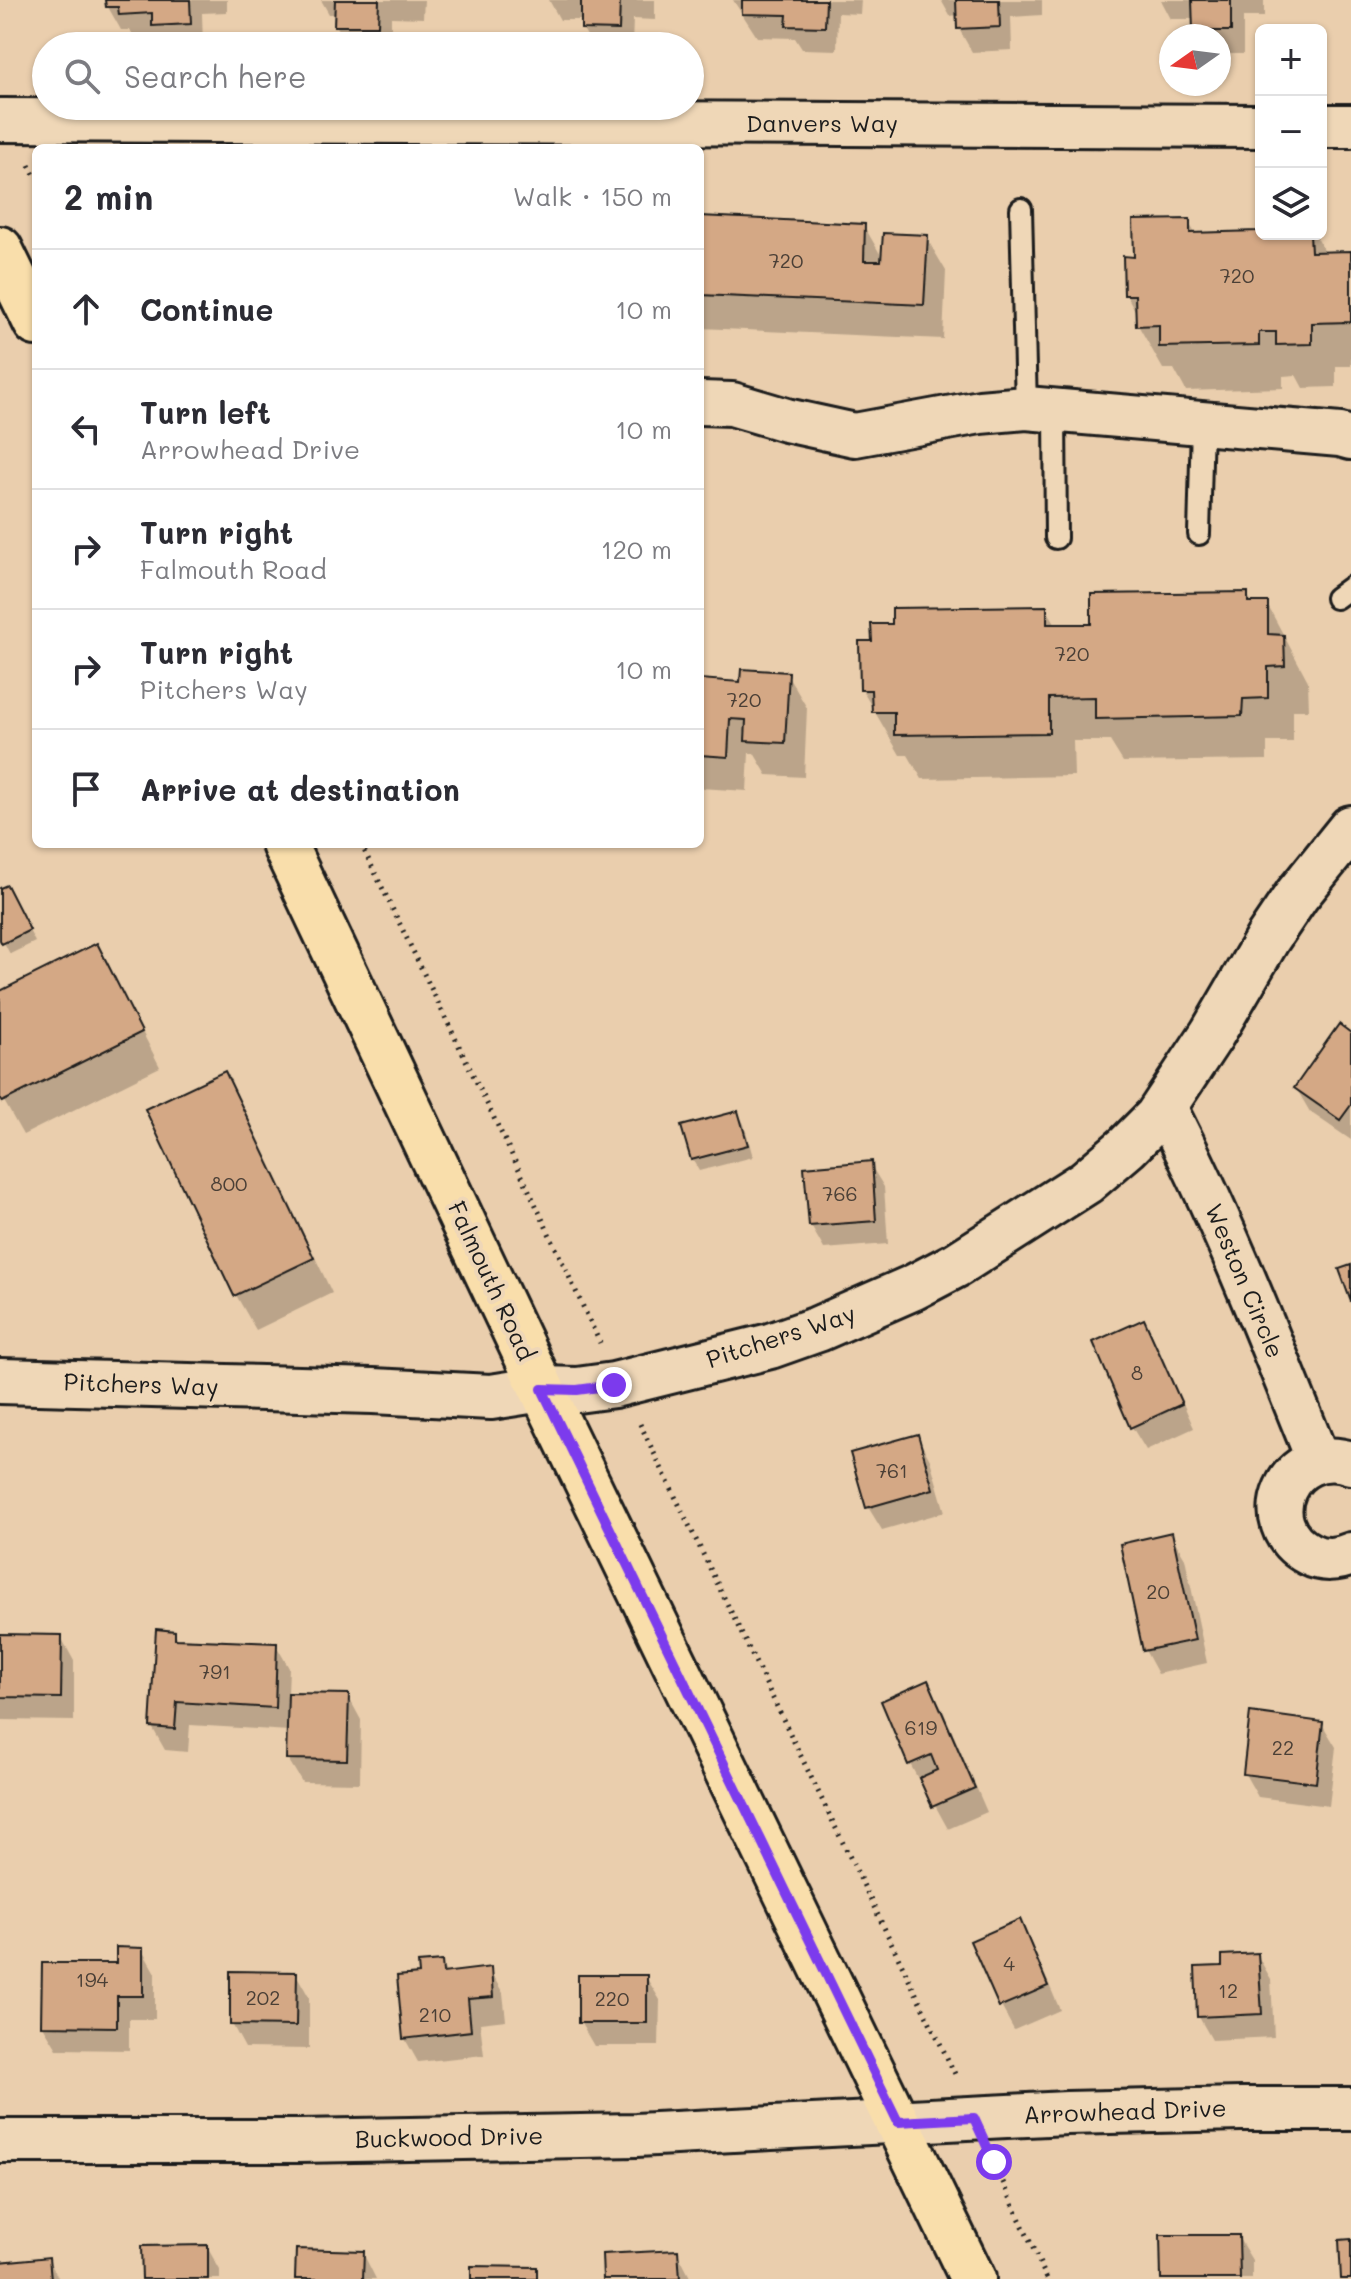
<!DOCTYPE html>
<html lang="en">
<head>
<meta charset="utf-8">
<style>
  body { margin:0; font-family:Mali,sans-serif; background:#f2f2f3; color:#2b2b33 }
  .controls { position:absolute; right:24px; top:24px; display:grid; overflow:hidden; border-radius:12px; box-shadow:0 2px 6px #0004 }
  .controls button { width:72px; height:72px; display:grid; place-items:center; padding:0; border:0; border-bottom:2px solid #e1e1e2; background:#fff; color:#2b2b33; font:40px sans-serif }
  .compass { position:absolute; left:1159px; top:24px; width:72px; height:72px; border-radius:50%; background:#fff; box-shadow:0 2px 6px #0004; rotate:256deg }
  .stop { position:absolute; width:24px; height:24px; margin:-18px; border:6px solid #7c3aed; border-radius:50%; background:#fff }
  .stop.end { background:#7c3aed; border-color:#fff; box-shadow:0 2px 8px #0008 }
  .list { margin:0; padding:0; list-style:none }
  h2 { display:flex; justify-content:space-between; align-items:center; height:104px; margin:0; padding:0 32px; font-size:34px }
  h2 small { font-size:26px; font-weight:400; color:#7c7c81 }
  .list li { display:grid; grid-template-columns:52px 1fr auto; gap:24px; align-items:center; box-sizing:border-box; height:120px; padding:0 32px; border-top:2px solid #e1e1e2 }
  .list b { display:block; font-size:30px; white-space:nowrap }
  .list p { margin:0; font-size:26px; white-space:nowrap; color:#7c7c81 }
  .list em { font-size:26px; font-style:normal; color:#7c7c81 }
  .icon { flex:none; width:44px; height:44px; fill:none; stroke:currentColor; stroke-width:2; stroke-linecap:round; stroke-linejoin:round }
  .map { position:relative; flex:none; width:1351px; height:2279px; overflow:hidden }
  .search { position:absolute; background:#fff; box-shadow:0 2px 6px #0004; left:32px; top:32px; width:672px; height:88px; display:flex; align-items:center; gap:20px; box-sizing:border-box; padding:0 28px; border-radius:44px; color:#7c7c81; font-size:30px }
  .panel { position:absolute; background:#fff; box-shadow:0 2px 6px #0004; left:32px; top:144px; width:672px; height:704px; border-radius:12px }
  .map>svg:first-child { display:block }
  .shadow { fill:#0003 }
  .building { fill:#d4a885; stroke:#1c1c1c; stroke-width:2 }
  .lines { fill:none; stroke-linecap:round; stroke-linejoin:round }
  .lane-casing { stroke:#1c1c1c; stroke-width:26 }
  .street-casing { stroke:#1c1c1c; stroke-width:48 }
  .secondary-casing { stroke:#1c1c1c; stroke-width:50 }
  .primary-casing { stroke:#1c1c1c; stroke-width:50 }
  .path { stroke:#1c1c1c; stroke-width:5; stroke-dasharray:2 6; stroke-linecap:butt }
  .lane { stroke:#efd7b7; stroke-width:20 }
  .street { stroke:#efd7b7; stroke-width:42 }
  .secondary { stroke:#efd7b7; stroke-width:44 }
  .primary { stroke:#f9deab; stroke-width:44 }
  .route { stroke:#7c3aed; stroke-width:10 }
  .labels { text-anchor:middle; stroke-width:8; stroke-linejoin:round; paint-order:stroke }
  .number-label { font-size:20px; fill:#4a3f36 }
  .street-label { font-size:24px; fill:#1c1c1c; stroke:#efd7b7 }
</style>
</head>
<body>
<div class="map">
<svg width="1351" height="2279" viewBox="0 0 1351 2279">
  <rect width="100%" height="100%" fill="#eacead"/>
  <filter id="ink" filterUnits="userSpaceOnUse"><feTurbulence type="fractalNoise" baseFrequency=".0125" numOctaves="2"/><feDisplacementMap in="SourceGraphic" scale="16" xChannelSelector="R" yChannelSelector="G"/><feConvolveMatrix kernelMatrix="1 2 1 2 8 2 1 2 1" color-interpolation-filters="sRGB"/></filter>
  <g filter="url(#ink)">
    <g class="shadow">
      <path d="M108,0H227V12L202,13L203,46H166L160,37L134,38L130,30H121L108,7Z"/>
      <path d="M321,0H424L423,18L391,17V46H348L336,25V14H329Z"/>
      <path d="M549,0H655V20L633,19L632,46H593L583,29V20H560Z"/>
      <path d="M733,0H861L860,14L838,13L837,50L802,49L795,38L757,37Z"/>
      <path d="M941,0H1042V15L1011,17L1012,50L972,52L959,29L958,15L950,16Z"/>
      <path d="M1161,0H1264V17H1243V54H1219V36H1198L1195,30L1194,19H1171Z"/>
      <path d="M700,218L864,226L883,259L926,237L946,271L943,339L700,328Z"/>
      <path d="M1188,221L1196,235L1260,233L1261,225V234H1315L1326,254L1351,253V366H1336V387L1303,388L1296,375L1283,376V388L1186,391L1174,369H1163L1138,325L1137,314L1126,294L1136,259Z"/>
      <path d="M1247,594L1253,604H1267L1308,681L1309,710H1293V742H1267V760L1123,762L1110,741H1073L1074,776L922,779L908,755H900L862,690L1046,608L1057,626H1093Z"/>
      <path d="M787,674L807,708L804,777L767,775L754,753H749L747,791L700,788V681L742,684Z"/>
      <path d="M0,891L13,899L35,942L10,954L0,935Z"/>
      <path d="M96,946L116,980L160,1067L23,1135L0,1094V993Z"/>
      <path d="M1351,1035V1140L1310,1112L1296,1088Z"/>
      <path d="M224,1074L244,1108L332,1293L256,1330L236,1295L148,1110Z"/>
      <path d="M738,1113L744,1124L753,1157L699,1171L692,1159Z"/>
      <path d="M870,1164L884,1187L888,1244L824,1249L811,1226Z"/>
      <path d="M1143,1322L1157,1345L1194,1428L1146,1450L1132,1427Z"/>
      <path d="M917,1436L930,1460L945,1512L882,1530L868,1507Z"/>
      <path d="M1171,1535L1185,1558L1207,1663L1158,1674L1145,1650Z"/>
      <path d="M174,1633L179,1641L276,1645L289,1668L288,1695L348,1696L361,1720L360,1783L302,1782L288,1759L289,1731L190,1725L188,1752L165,1750L152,1727Z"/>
      <path d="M0,1636L61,1637L74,1661V1721L0,1720Z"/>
      <path d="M927,1683L941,1706L987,1812L948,1829L925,1787L923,1788L910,1764L883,1702Z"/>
      <path d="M1322,1724L1336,1747L1329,1806L1258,1797L1245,1774Z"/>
      <path d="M1019,1922L1032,1945L1060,2010L1014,2030L1001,2006L972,1942Z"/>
      <path d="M142,1950L155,1973V2019H129V2050L57,2049L43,2026L118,1965Z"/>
      <path d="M1257,1955L1271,1979L1274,2037L1212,2040L1199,2017Z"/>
      <path d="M441,1963L447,1974L489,1970L503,1993L506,2020L480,2023L484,2055L418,2062L405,2039L421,1975Z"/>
      <path d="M296,1974L309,1997V2049L245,2048L232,2024Z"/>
      <path d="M646,1977L660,2000L659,2046H594L580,2022Z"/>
      <path d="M1238,2237L1252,2260V2279H1163Z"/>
      <path d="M207,2247L220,2270V2279H144Z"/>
      <path d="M677,2252L691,2279H605Z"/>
      <path d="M363,2253L376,2279H297Z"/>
      <path d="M48,2259L59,2279H0V2264Z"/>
    </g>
    <g class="building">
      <path d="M105,0H190L191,24L152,26V13L119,15L118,7H106Z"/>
      <path d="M335,0H379L378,26H334Z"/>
      <path d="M581,0H620L619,30L581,29Z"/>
      <path d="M742,0H826L825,27L786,26L787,15L742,14Z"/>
      <path d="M956,0H999L1000,27L957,29Z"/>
      <path d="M1192,0H1231V31H1193Z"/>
      <path d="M700,216L865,224L864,261H881L883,233L928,235L924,305L700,295Z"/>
      <path d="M1190,219V233L1258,231V223H1261V234H1310L1311,252L1351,251V322L1312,323V344L1276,345V332H1259V345L1159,347V325L1136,326L1135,295H1124L1123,256L1134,257L1133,220Z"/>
      <path d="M1248,592V602H1268V634L1284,635L1285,666L1268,667V698L1243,699L1242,716L1095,719V697L1049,698V733L894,735V712H872L871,690H860L859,641H872L871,624H892V608L1047,606V624H1091V594Z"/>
      <path d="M741,669L789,672L785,743L745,741L746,720L730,719L728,757L700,755V679L740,682Z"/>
      <path d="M7,885L30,930L2,944L0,940V888Z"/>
      <path d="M97,943L142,1032L2,1102L0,1098V991Z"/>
      <path d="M1339,1024L1351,1033V1105L1340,1120L1294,1088Z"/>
      <path d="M225,1071L314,1258L234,1296L145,1109Z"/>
      <path d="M738,1111L748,1145L691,1160L681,1126Z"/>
      <path d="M872,1161L876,1221L809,1226L804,1167Z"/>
      <path d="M1351,1265V1302L1339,1269Z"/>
      <path d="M1144,1319L1182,1404L1130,1428L1093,1342Z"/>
      <path d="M918,1434L933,1489L866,1508L850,1453Z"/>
      <path d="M1172,1532L1195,1640L1143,1651L1120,1544Z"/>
      <path d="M156,1629L175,1631V1639L277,1643L275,1708L177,1702L175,1729L150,1727Z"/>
      <path d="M0,1634L62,1635L61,1698L0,1697Z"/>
      <path d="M928,1680L975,1788L932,1807L919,1778L937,1770L931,1755L908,1765L881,1701Z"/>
      <path d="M288,1693L349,1694L347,1760L286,1759Z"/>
      <path d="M1250,1712L1323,1722L1316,1783L1243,1774Z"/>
      <path d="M1020,1919L1048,1986L999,2007L970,1941Z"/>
      <path d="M116,1947L143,1948V1996H117V2027L41,2026L42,1963H116Z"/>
      <path d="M1258,1953L1262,2014L1197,2017L1195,1967L1222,1966V1955Z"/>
      <path d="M442,1961L443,1973L491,1967L493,1997L468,1999L471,2031L403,2039L397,1976L419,1974L418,1963Z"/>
      <path d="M230,1971L297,1972L296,2026L230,2025Z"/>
      <rect x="578" y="1975" width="69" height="48"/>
      <path d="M1160,2235H1239L1240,2279H1161Z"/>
      <path d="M1351,2239V2279H1341L1339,2240Z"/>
      <path d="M208,2245V2279H142L141,2246Z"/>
      <path d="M296,2249L364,2251L363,2279H295Z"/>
      <path d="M678,2250L680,2279H603L602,2254Z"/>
      <path d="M49,2257L51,2279H0V2262Z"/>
      <path d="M471,2266L537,2267V2279H471Z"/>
    </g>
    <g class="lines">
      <g class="lane-casing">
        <g id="lane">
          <path d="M1021,209L1026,408"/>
          <path d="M1055,412L1056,538"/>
          <path d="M1199,534L1202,424"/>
          <path d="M1336,598L1351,587"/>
        </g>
      </g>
      <g class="street-casing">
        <g id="street">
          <path d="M0,120L1261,126"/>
          <path d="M1321,126H1351"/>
          <path d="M700,403L732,404L786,420L855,435L980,412L1026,408L1340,435L1351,438"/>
          <path d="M1164,1106C1223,1220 1270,1341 1318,1460"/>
          <path d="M1351,1463C1288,1442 1252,1524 1309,1554C1322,1561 1338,1560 1351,1554"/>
          <path d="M0,2141H299L636,2135L1067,2113L1241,2109H1351"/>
        </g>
      </g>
      <g class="secondary-casing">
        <path id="secondary" d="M0,1381L373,1391L491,1397L542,1389L577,1390L614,1385L770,1346L818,1329L914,1287L956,1265L1086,1182L1127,1147L1157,1117L1212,1034L1268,938L1297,895L1351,828"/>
      </g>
      <g class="primary-casing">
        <g id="primary">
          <path d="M0,249L36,323"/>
          <path d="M284,844L542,1389L973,2279"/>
        </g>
      </g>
      <g class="path">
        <path d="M29,165L36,179"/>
        <path d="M361,844L527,1186L600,1343"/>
        <path d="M640,1424L955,2074"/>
        <path d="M993,2160L1047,2279"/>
      </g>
      <use href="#lane" class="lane"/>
      <use href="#street" class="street"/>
      <use href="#secondary" class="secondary"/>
      <use href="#primary" class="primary"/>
    </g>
  </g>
  <g class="lines" filter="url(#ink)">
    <path class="route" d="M614,1385L577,1390L542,1389L898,2122L974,2118L994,2162"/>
  </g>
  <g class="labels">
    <g class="number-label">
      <text x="786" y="268">720</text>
      <text x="1237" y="283">720</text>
      <text x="1072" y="661">720</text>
      <text x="744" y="707">720</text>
      <text x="229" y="1191">800</text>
      <text x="840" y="1201">766</text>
      <text x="1137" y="1380">8</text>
      <text x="892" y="1478">761</text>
      <text x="1158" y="1599">20</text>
      <text x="215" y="1679">791</text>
      <text x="921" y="1735">619</text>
      <text x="1283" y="1755">22</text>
      <text x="1009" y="1971">4</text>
      <text x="92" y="1987">194</text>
      <text x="1228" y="1998">12</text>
      <text x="263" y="2005">202</text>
      <text x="612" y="2006">220</text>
      <text x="435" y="2022">210</text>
    </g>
    <g class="street-label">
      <text x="822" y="132">Danvers Way</text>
      <text transform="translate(491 1281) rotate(65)" y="8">Falmouth Road</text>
      <text transform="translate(1244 1281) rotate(67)" y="8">Weston Circle</text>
      <text transform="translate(781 1337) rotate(-18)" y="8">Pitchers Way</text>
      <text transform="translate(141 1385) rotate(2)" y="8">Pitchers Way</text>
      <text transform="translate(1125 2112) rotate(-2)" y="8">Arrowhead Drive</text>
      <text transform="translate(449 2138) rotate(-1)" y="8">Buckwood Drive</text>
    </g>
  </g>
</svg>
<div class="controls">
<button>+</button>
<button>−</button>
<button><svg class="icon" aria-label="layers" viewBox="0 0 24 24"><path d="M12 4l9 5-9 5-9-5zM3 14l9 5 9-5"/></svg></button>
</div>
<svg class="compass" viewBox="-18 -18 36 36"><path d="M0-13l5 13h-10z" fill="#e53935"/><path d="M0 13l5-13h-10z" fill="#7c7c81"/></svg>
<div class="stop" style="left:994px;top:2162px"></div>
<div class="stop end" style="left:614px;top:1385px"></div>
<div class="search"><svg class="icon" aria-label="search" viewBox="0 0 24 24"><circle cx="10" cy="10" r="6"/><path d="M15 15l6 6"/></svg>Search here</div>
<section class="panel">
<h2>2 min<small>Walk · 150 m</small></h2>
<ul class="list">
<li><svg class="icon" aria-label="ahead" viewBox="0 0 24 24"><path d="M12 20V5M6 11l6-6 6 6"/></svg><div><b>Continue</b></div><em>10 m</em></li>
<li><svg class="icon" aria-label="left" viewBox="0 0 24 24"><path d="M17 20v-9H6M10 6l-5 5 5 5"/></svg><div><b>Turn left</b><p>Arrowhead Drive</p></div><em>10 m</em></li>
<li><svg class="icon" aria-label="right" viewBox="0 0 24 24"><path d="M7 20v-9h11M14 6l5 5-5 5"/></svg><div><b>Turn right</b><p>Falmouth Road</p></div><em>120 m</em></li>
<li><svg class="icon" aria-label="right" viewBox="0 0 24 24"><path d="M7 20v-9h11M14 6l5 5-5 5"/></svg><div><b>Turn right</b><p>Pitchers Way</p></div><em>10 m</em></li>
<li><svg class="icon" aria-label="arrive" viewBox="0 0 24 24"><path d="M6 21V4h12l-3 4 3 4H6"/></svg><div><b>Arrive at destination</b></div></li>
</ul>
</section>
</div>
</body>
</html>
